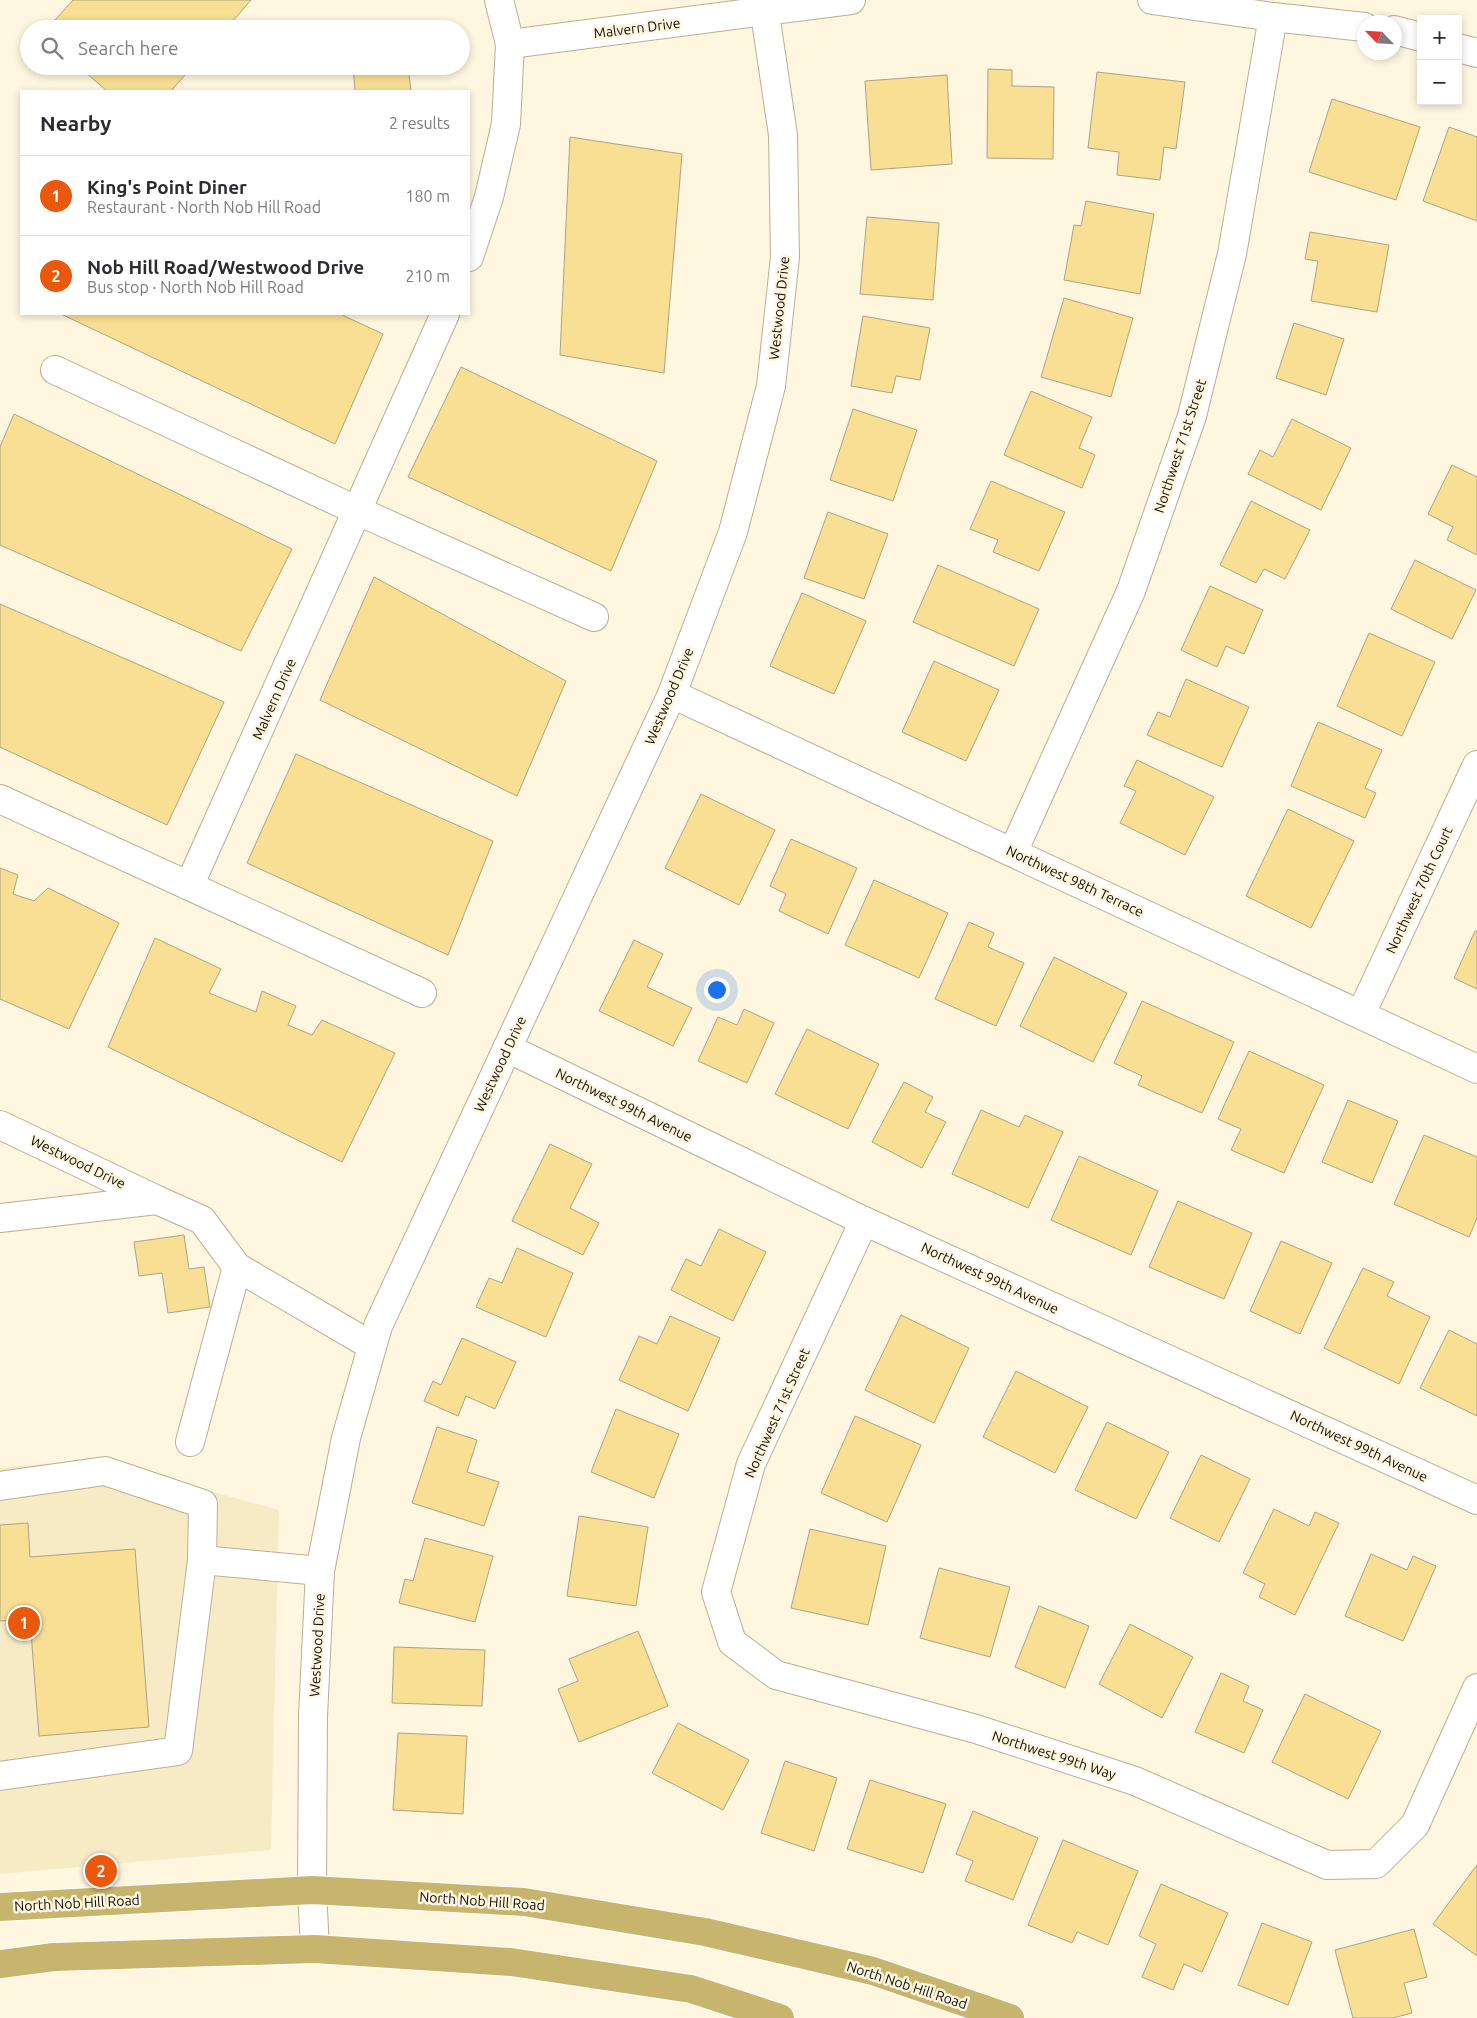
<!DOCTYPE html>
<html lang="en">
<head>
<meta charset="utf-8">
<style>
  body { margin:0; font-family:Ubuntu,sans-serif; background:#f7f7f7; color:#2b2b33 }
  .controls { position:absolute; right:15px; top:15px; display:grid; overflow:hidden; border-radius:0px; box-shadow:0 2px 8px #0003 }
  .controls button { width:45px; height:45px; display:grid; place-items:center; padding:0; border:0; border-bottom:1px solid #e1e1e2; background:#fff; color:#2b2b33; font:25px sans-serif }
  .compass { position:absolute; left:1357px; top:15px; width:45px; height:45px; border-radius:50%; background:#fff; box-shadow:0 2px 8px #0003; rotate:295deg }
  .you { position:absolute; left:716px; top:989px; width:18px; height:18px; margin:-12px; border:4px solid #fff; border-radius:50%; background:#1a73e8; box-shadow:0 0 0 8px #1a73e833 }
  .badge { display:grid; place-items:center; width:32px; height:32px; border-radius:50%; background:#ea580c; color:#fff; font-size:16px; font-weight:700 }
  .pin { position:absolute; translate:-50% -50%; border:2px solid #fff; box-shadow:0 1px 5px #0006 }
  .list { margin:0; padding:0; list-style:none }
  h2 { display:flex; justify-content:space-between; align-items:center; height:65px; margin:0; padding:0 20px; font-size:21px }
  h2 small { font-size:16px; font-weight:400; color:#7c7c81 }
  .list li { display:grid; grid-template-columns:32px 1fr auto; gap:15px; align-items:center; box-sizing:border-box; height:80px; padding:0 20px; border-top:1px solid #e1e1e2 }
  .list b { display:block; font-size:19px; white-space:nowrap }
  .list p { margin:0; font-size:16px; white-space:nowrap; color:#7c7c81 }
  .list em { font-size:16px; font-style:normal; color:#7c7c81 }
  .icon { flex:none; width:28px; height:28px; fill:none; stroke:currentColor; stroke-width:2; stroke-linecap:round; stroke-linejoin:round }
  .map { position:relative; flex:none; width:1477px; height:2018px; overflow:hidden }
  .search { position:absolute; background:#fff; box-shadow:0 2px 8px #0003; left:20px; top:20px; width:450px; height:55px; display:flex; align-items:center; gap:12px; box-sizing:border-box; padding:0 18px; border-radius:28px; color:#7c7c81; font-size:19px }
  .panel { position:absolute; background:#fff; box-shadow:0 2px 8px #0003; left:20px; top:90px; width:450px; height:225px; border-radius:0px }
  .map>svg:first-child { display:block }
  .built { fill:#f7ebc6 }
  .building { fill:#f9df93; stroke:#aca387 }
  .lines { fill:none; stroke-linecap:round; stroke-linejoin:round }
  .minor-casing { stroke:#b9af93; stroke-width:30 }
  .major-casing { stroke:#fff; stroke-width:30 }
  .minor { stroke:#fff; stroke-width:28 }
  .major { stroke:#c8b56d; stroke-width:28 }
  .labels { text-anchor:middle; stroke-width:5; stroke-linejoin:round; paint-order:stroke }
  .street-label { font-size:14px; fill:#120e05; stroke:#fef6df }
</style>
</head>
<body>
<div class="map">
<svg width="1477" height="2018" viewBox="0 0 1477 2018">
  <rect width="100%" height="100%" fill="#fef6df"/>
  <path class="built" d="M94,1459L279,1510L271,1850L0,1874V1468Z"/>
  <g class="building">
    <path d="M73,0H251L226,29H47Z"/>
    <path d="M404,22L405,29H349V28Z"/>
    <path d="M78,66H193L171,91H107Z"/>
    <path d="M353,66H408L411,91H355Z"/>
    <path d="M988,69L1012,70V86L1054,87L1053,159L987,158Z"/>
    <path d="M1097,72L1185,82L1176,149L1164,147L1160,180L1117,175L1119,152L1088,148Z"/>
    <path d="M947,75L952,164L871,170L865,81Z"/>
    <path d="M1332,99L1420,127L1396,200L1309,172Z"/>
    <path d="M1449,127L1477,137V221L1423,201Z"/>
    <path d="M570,137L682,154L664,373L560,355Z"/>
    <path d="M1086,201L1154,214L1140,294L1064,280L1074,225L1081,226Z"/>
    <path d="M867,217L939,223L933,300L860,294Z"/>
    <path d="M1310,232L1389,245L1377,312L1311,301L1318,261L1305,259Z"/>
    <path d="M1064,298L1133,318L1111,397L1041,377Z"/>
    <path d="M61,314H340L383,334L335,444Z"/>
    <path d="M863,316L930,328L920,380L896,376L892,393L851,386Z"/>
    <path d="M1294,323L1344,339L1326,395L1276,378Z"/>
    <path d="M461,367L657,461L611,571L408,477Z"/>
    <path d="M1031,391L1092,417L1079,448L1095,455L1082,488L1004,455Z"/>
    <path d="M853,409L917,430L893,501L830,480Z"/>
    <path d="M14,414L292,549L241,651L0,545V447Z"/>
    <path d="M1292,419L1351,448L1321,510L1248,474L1260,450L1273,457Z"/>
    <path d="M1452,465L1477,477V555L1447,540L1453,527L1428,514Z"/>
    <path d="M991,481L1065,512L1039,571L993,552L998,540L970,529Z"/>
    <path d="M1251,501L1310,530L1285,579L1264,569L1256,583L1220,565Z"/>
    <path d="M828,512L888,534L864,599L804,578Z"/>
    <path d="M1415,560L1476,590L1452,639L1391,609Z"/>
    <path d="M938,565L1039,609L1014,666L913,622Z"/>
    <path d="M374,577L566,681L517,796L320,700Z"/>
    <path d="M1210,586L1263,610L1244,654L1226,646L1217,667L1181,650Z"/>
    <path d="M802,593L866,621L834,694L770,666Z"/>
    <path d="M0,604L224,702L167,825L0,747Z"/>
    <path d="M1369,633L1435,662L1402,736L1337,706Z"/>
    <path d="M934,661L999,690L966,761L902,732Z"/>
    <path d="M1186,679L1249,707L1222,767L1147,735L1158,712L1170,717Z"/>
    <path d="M1318,722L1382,750L1365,788L1376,793L1365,818L1291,786Z"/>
    <path d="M296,754L493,841L448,955L247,863Z"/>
    <path d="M1137,760L1214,797L1185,855L1120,823L1136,791L1124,786Z"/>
    <path d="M701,794L775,830L739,905L665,868Z"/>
    <path d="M1288,809L1354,841L1311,928L1246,896Z"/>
    <path d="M791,839L857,868L828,934L779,911L786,894L770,886Z"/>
    <path d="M0,868L18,875L13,894L34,901L48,888L119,923L69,1029L0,999Z"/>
    <path d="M874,880L948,913L919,978L845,945Z"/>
    <path d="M969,922L994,933L988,947L1024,963L996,1026L935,999Z"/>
    <path d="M1475,931H1477V989L1454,978Z"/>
    <path d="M155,938L221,969L209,993L256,1012L262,991L296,1006L288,1025L312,1035L322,1020L395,1053L342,1162L108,1047Z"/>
    <path d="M634,940L663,954L647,987L692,1008L673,1046L599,1011Z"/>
    <path d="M1054,957L1127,993L1093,1062L1020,1026Z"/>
    <path d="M1142,1001L1234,1042L1202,1113L1138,1085L1142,1076L1114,1063Z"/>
    <path d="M744,1009L774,1023L747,1083L698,1061L718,1017L737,1025Z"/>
    <path d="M807,1029L879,1064L848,1129L775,1094Z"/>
    <path d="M1249,1051L1324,1085L1284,1173L1231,1150L1241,1129L1218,1119Z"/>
    <path d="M904,1082L933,1097L925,1112L946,1122L922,1168L872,1142Z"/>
    <path d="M1348,1100L1398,1121L1372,1183L1322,1162Z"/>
    <path d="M981,1110L1019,1127L1025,1115L1063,1132L1028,1208L952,1174Z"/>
    <path d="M1424,1135L1477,1157V1218L1469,1237L1394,1204Z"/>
    <path d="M550,1144L592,1164L570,1208L599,1223L583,1255L512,1221Z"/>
    <path d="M1079,1156L1158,1191L1131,1255L1051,1220Z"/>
    <path d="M1178,1201L1252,1233L1224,1299L1149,1267Z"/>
    <path d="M719,1229L766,1252L733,1321L671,1290L686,1259L701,1266Z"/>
    <path d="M184,1235L189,1269L204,1267L210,1307L168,1313L162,1273L139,1276L134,1242Z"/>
    <path d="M1281,1241L1332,1263L1300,1334L1250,1311Z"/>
    <path d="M517,1248L573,1273L546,1337L476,1307L489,1278L502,1283Z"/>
    <path d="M1363,1268L1394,1282L1387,1296L1430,1317L1399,1384L1324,1348Z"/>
    <path d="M901,1315L969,1348L934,1423L865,1390Z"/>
    <path d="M670,1316L720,1338L688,1411L619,1380L639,1336L657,1344Z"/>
    <path d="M1449,1330L1477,1344V1416L1420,1388Z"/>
    <path d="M462,1338L516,1362L495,1409L466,1396L458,1416L424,1401L433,1381L441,1385Z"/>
    <path d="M1016,1371L1088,1407L1055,1473L983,1437Z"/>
    <path d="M616,1409L679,1434L654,1498L591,1472Z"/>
    <path d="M855,1416L921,1445L887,1522L821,1493Z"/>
    <path d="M1107,1422L1169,1452L1136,1519L1075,1490Z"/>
    <path d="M437,1427L477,1440L467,1472L499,1482L484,1526L412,1503Z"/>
    <path d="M1201,1455L1250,1479L1219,1542L1170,1518Z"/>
    <path d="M1274,1509L1309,1526L1315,1512L1339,1523L1295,1615L1259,1597L1265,1584L1243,1573Z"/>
    <path d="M579,1516L648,1527L636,1606L567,1596Z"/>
    <path d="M28,1523L30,1557L135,1549L149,1727L39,1736L30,1619L0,1621V1525Z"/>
    <path d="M810,1529L886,1546L868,1625L791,1608Z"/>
    <path d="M425,1538L493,1556L475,1622L399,1603L405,1579L413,1581Z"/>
    <path d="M1371,1554L1407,1570L1413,1556L1436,1566L1403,1641L1345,1616Z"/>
    <path d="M939,1568L1010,1587L990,1657L920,1638Z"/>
    <path d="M1039,1606L1089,1626L1065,1688L1015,1667Z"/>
    <path d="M1130,1624L1193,1657L1162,1718L1099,1684Z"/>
    <path d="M638,1631L668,1706L579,1742L558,1689L578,1681L569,1659Z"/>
    <path d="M394,1647L485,1650L482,1706L392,1703Z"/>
    <path d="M1221,1673L1249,1686L1243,1701L1263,1710L1244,1753L1195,1732Z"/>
    <path d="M1305,1694L1381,1731L1348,1799L1272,1762Z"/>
    <path d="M678,1723L749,1760L723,1810L652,1773Z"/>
    <path d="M398,1733L467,1736L463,1814L393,1810Z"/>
    <path d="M785,1761L837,1778L814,1851L761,1833Z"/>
    <path d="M870,1780L946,1804L923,1873L847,1849Z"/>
    <path d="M973,1811L1038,1838L1013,1900L965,1881L973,1861L956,1854Z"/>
    <path d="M1063,1840L1138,1871L1108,1945L1077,1932L1072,1943L1028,1925Z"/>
    <path d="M1477,1865V1956L1433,1924Z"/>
    <path d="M1161,1884L1228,1913L1202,1972L1184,1964L1173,1990L1142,1977L1156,1944L1139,1936Z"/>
    <path d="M1262,1923L1312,1942L1288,2005L1238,1985Z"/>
    <path d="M1414,1929L1427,1977L1404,1983L1412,2013L1393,2018H1353L1335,1950Z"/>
  </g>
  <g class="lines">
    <g class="minor-casing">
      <g id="minor">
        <path d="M1152,0L1273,17L1364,27"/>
        <path d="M1394,30L1421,37"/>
        <path d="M510,44L851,0"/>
        <path d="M1458,48L1477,53"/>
        <path d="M469,257L489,197L506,124L510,44L499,0"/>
        <path d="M55,370L358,511L594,617"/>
        <path d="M672,694L1477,1069"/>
        <path d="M0,799L422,993"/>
        <path d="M1013,852L1131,591L1192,416L1232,254L1273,17"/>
        <path d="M189,886L445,314"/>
        <path d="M1361,1014L1477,765"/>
        <path d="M507,1048L864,1221L1477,1500"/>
        <path d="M0,1125L157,1200L202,1220L237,1267L372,1346"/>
        <path d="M0,1218L157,1200"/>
        <path d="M864,1221L751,1464L716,1592L732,1642L776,1675L976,1729L1135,1781L1327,1865L1376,1864L1415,1825L1477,1688"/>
        <path d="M190,1442L237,1267"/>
        <path d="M0,1486L105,1471L203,1504L202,1560L178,1751L0,1776"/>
        <path d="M202,1560L320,1571"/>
        <path d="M315,1949L312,1890L313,1716L320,1571L346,1438L378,1326L672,694L733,532L771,386L785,257L783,135L763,0"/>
      </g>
    </g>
    <g class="major-casing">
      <g id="major">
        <path d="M0,1907L312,1890L524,1902L705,1932L873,1971L1010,2018"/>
        <path d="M0,1964L54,1957L315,1949L511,1962L691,1989L780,2018"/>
      </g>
    </g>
    <use href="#minor" class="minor"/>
    <use href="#major" class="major"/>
  </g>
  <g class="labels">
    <g class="street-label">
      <text transform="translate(637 28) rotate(-7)" y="5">Malvern Drive</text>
      <text transform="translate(779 308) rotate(-84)" y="5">Westwood Drive</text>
      <text transform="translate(1180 446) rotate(-72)" y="5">Northwest 71st Street</text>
      <text transform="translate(669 696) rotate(-67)" y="5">Westwood Drive</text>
      <text transform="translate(274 699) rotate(-66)" y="5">Malvern Drive</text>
      <text transform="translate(1075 881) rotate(25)" y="5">Northwest 98th Terrace</text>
      <text transform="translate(1419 890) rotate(-65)" y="5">Northwest 70th Court</text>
      <text transform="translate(500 1064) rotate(-65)" y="5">Westwood Drive</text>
      <text transform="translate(624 1105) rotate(26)" y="5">Northwest 99th Avenue</text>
      <text transform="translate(78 1162) rotate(26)" y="5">Westwood Drive</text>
      <text transform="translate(990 1278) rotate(25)" y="5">Northwest 99th Avenue</text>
      <text transform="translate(777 1413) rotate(-66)" y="5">Northwest 71st Street</text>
      <text transform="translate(1359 1446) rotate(25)" y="5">Northwest 99th Avenue</text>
      <text transform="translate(317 1645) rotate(-87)" y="5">Westwood Drive</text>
      <text transform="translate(1054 1755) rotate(18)" y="5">Northwest 99th Way</text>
      <text transform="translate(482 1901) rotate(4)" y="5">North Nob Hill Road</text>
      <text transform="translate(77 1903) rotate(-3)" y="5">North Nob Hill Road</text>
      <text transform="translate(907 1985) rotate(18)" y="5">North Nob Hill Road</text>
    </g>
  </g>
</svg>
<div class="controls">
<button>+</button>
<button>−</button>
</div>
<svg class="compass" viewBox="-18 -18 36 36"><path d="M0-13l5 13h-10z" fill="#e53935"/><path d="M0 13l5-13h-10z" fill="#7c7c81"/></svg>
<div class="you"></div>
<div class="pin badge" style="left:24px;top:1623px">1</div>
<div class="pin badge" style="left:101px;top:1871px">2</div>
<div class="search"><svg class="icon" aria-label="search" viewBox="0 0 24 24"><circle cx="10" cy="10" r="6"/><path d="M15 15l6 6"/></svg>Search here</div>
<section class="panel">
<h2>Nearby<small>2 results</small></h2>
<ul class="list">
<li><span class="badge">1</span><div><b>King's Point Diner</b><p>Restaurant · North Nob Hill Road</p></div><em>180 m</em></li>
<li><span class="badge">2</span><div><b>Nob Hill Road/Westwood Drive</b><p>Bus stop · North Nob Hill Road</p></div><em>210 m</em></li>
</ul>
</section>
</div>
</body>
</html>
